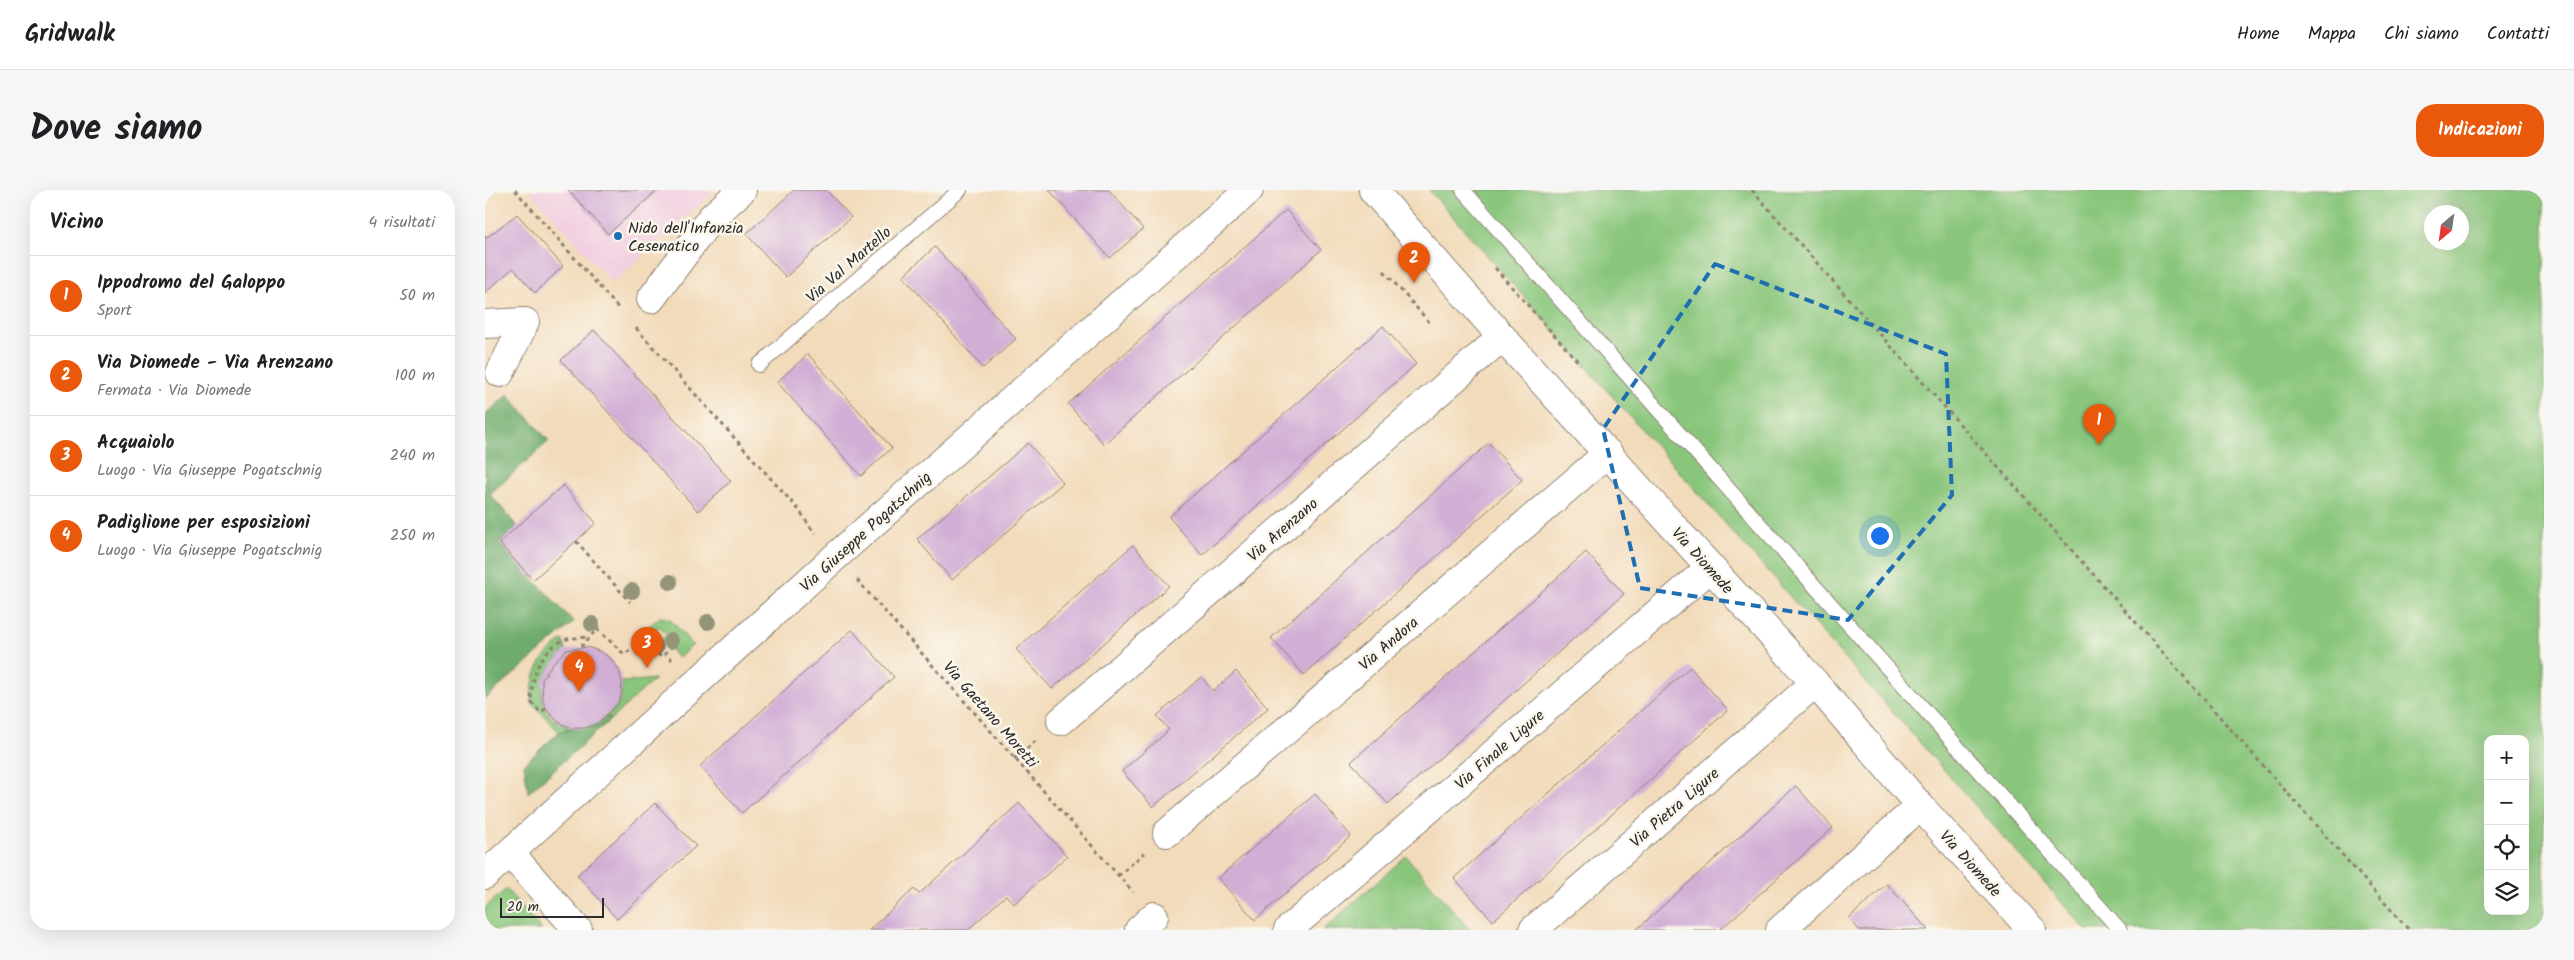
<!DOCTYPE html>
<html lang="it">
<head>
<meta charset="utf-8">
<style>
  body { margin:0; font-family:Kalam,sans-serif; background:#f6f6f6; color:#202124 }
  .controls { position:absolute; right:15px; bottom:15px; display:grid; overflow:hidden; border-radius:10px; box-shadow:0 5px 20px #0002 }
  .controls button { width:45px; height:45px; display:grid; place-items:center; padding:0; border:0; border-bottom:1px solid #e0e0e0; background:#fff; color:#202124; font:25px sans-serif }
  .compass { position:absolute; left:1939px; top:15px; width:45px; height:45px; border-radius:50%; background:#fff; box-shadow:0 5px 20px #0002; rotate:209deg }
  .scale { position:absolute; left:15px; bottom:12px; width:104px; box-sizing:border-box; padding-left:5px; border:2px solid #2b2b2b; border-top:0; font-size:14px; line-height:18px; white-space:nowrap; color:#2b2b2b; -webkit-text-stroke:4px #fbf7ec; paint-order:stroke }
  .you { position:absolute; left:1394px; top:345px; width:18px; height:18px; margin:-12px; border:4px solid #fff; border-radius:50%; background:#1a73e8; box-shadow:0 0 0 8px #1a73e833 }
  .badge { display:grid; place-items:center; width:32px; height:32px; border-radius:50%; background:#ea580c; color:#fff; font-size:16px; font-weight:700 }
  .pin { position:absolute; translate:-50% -41px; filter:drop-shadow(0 1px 2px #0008) }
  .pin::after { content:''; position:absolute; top:26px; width:18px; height:15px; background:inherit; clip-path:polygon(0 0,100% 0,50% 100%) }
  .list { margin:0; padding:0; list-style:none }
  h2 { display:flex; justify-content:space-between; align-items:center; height:65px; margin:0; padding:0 20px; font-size:21px }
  h2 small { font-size:16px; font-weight:400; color:#757577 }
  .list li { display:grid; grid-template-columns:32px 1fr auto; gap:15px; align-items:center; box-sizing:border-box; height:80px; padding:0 20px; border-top:1px solid #e0e0e0 }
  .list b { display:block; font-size:19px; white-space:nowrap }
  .list p { margin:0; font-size:16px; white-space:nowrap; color:#757577 }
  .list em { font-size:16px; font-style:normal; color:#757577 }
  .icon { flex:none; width:28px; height:28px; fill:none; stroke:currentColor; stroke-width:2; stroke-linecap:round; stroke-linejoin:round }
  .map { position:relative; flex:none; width:2059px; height:740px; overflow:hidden; border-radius:20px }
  header { display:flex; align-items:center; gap:30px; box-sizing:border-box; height:70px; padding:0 25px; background:#fff; border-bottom:1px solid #e0e0e0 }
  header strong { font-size:24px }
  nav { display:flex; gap:28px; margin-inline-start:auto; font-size:18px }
  .intro { display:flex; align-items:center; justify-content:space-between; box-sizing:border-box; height:120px; padding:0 30px }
  h1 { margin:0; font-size:35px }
  .button { padding:12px 22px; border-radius:20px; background:#ea580c; color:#fff; font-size:18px; font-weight:700 }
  main { display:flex; gap:30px; padding:0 30px }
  aside { flex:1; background:#fff; border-radius:20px; box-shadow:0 5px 20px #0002 }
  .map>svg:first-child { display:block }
  .built { fill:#f2cfe1 }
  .green { fill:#89c67c; stroke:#5a7854; fill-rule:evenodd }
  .forest { fill:#6eab6c; stroke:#4c6b4c }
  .building { fill:#d1aed5 }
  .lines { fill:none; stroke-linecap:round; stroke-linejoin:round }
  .service-casing { stroke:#8e8373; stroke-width:16 }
  .minor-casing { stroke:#8e8373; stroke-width:30 }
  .tertiary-casing { stroke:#8e8373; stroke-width:30 }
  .path { stroke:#8e8373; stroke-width:3; stroke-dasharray:4 4; stroke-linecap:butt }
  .service { stroke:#fff; stroke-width:14 }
  .minor { stroke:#fff; stroke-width:28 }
  .tertiary { stroke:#fff; stroke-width:28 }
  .tree { fill:#949479 }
  .marked { fill:none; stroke:#1f6fb2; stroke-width:4; stroke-dasharray:10 6; stroke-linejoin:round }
  .poi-dot { fill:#1f6fb2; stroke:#fbf7ec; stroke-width:2 }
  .labels { text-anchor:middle; stroke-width:5; stroke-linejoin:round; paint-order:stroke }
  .poi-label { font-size:16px; fill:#2b2b2b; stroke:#fbf7ec; text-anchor:start }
  .street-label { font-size:16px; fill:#2b2b2b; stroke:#fbf7ec }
</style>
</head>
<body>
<header>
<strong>Gridwalk</strong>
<nav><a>Home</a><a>Mappa</a><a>Chi siamo</a><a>Contatti</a></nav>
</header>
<div class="intro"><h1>Dove siamo</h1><a class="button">Indicazioni</a></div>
<main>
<aside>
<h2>Vicino<small>4 risultati</small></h2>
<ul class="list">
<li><span class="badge">1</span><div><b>Ippodromo del Galoppo</b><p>Sport</p></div><em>50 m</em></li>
<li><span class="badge">2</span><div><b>Via Diomede - Via Arenzano</b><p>Fermata · Via Diomede</p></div><em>100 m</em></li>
<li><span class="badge">3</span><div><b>Acquaiolo</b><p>Luogo · Via Giuseppe Pogatschnig</p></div><em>240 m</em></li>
<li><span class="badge">4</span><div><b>Padiglione per esposizioni</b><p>Luogo · Via Giuseppe Pogatschnig</p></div><em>250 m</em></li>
</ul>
</aside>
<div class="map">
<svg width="2059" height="740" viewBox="0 0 2059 740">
  <rect width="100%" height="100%" fill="#fbf7ec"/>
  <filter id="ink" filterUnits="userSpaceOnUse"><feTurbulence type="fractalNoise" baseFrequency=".02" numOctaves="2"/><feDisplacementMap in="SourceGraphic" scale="10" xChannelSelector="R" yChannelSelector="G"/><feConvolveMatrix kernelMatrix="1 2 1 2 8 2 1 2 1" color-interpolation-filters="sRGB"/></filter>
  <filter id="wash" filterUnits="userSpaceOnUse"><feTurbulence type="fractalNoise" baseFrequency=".0096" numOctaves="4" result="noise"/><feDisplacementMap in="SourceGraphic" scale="20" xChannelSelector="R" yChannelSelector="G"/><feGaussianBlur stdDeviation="1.12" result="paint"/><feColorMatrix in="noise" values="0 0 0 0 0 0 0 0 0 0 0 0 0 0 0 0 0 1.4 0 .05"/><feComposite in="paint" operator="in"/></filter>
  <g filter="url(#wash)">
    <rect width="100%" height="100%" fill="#f2dbbb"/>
    <path class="built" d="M44,0H231L128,93Z"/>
    <g class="green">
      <path d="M944,0H2059V740H1601ZM1946,22H1976V52H1946ZM2003,549H2040V721H2003Z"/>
      <path d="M175,427L185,429L208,455L193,468L177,449L182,445L175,436L169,441L164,436Z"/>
      <path d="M78,450L81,460C53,482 43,526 87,538L74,542L46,512C47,483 55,466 78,450Z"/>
      <path d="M170,489L125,530L122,526L133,514L136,506L137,492Z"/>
      <path d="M921,666L985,740H838Z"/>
      <path d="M21,699L57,740H0V718Z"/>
    </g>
    <g class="forest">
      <path d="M23,204L64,251L5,304L32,336L14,353L89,432L0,509V225Z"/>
      <path d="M122,526L125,530L43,603L39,574L74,542L112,534Z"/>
    </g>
    <g id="blocks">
      <g class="building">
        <path d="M83,0H173L123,44Z"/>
        <path d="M309,0H341L366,27L301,87L261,44Z"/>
        <path d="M564,0H624L658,39L625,68Z"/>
        <path d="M801,20L836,60L619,254L583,214Z"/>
        <path d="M32,24L78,76L50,103L28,78L0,103V46L1,48Z"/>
        <path d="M450,57L531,149L498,178L418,86Z"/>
        <path d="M898,136L931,174L717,365L684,327Z"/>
        <path d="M109,140L246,291L213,321L76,170Z"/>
        <path d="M323,164L407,258L376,286L292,192Z"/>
        <path d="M543,253L578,293L467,390L432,349Z"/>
        <path d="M1004,253L1037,290L819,485L786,448Z"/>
        <path d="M78,295L111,333L48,390L14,353Z"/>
        <path d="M648,355L684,396L567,499L531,459Z"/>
        <path d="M1101,362L1139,404L903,614L866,572Z"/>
        <path d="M367,440L409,487L257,623L215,576Z"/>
        <path d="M103,457L116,462L126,469L134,480L137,492L136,506L133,514L112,534L100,538H87L75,533L64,523L58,511L57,490L67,474L81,460Z"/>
        <path d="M1205,477L1243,520L1008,731L969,688Z"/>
        <path d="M751,481L783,518L668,617L637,581L684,540L672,526L716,487L728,501Z"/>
        <path d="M1311,596L1348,638L1235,740H1151Z"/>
        <path d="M830,604L866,646L770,730L733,688Z"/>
        <path d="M170,613L211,656L132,729L92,685Z"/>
        <path d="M534,613L582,666L529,714L521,705L483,740H384L429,699L434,704Z"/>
        <path d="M1402,694L1443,740H1374L1364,728Z"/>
      </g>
    </g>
  </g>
  <g filter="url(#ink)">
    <use href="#blocks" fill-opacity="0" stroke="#8e8373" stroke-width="1"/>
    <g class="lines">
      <g class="service-casing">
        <g id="service">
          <path d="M978,0L1635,740"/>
          <path d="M274,175L475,0"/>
        </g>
      </g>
      <g class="minor-casing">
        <g id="minor">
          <path d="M166,109L226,28L257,0"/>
          <path d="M0,134L40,132L15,183"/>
          <path d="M576,531L1017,147"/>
          <path d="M682,643L1123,263"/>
          <path d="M25,663L93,740"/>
          <path d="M0,685L349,368L764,0"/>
          <path d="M654,740L669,726"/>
          <path d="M803,740L1225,378"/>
          <path d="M1048,740L1330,493"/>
          <path d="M1295,740L1435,616"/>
        </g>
      </g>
      <g class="tertiary-casing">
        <path id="tertiary" d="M888,0L1017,147L1330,493L1435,616L1547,740"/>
      </g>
      <g class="path">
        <path d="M30,0L135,120"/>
        <path d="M1267,0L1924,740"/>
        <path d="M1010,78L1095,174"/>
        <path d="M899,81L945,133"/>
        <path d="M151,138L313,319L330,344"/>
        <path d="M91,351L145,412"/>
        <path d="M372,390L648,702"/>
        <path d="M96,457L112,439L139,464L161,451L176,467L181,463L188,471"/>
        <path d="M61,519L55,522L46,512C47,487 53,463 77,451C84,447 96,448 104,447"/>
        <path d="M529,569L552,550"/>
        <path d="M633,686L659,663"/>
      </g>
      <use href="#service" class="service"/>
      <use href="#minor" class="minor"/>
      <use href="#tertiary" class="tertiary"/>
    </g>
    <g class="tree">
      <circle cx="185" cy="392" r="8"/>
      <circle cx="147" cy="401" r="8"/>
      <circle cx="223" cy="432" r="8"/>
      <circle cx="107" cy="434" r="8"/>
      <circle cx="186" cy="451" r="8"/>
      <circle cx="171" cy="457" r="8"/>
    </g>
  </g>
  <path class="marked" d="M1230,74L1461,164L1467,305L1363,430L1155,398L1118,239Z"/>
  <circle class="poi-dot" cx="133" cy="46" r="5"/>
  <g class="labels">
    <g class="poi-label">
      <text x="143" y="43">Nido dell'Infanzia<tspan x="143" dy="18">Cesenatico</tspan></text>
    </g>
    <g class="street-label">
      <text transform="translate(363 74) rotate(-41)" y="6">Via Val Martello</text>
      <text transform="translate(797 339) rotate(-41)" y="6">Via Arenzano</text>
      <text transform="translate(380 341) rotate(-42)" y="6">Via Giuseppe Pogatschnig</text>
      <text transform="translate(1218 370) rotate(48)" y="6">Via Diomede</text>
      <text transform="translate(903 453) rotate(-41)" y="6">Via Andora</text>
      <text transform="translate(506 524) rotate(49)" y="6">Via Gaetano Moretti</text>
      <text transform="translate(1014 559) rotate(-41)" y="6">Via Finale Ligure</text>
      <text transform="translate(1189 617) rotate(-41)" y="6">Via Pietra Ligure</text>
      <text transform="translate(1486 673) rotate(48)" y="6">Via Diomede</text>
    </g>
  </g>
</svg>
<div class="controls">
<button>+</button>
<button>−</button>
<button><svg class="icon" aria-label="locate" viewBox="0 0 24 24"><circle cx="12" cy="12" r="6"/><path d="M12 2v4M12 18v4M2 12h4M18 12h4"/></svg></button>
<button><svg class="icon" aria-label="layers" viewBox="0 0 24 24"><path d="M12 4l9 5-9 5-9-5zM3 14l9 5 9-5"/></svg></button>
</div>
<svg class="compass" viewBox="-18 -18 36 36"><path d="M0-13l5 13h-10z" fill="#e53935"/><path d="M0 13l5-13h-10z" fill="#757577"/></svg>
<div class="scale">20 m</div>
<div class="you"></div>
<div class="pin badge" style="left:1614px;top:255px">1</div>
<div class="pin badge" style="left:929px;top:93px">2</div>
<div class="pin badge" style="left:162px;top:478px">3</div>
<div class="pin badge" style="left:94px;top:502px">4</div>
</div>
</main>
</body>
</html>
